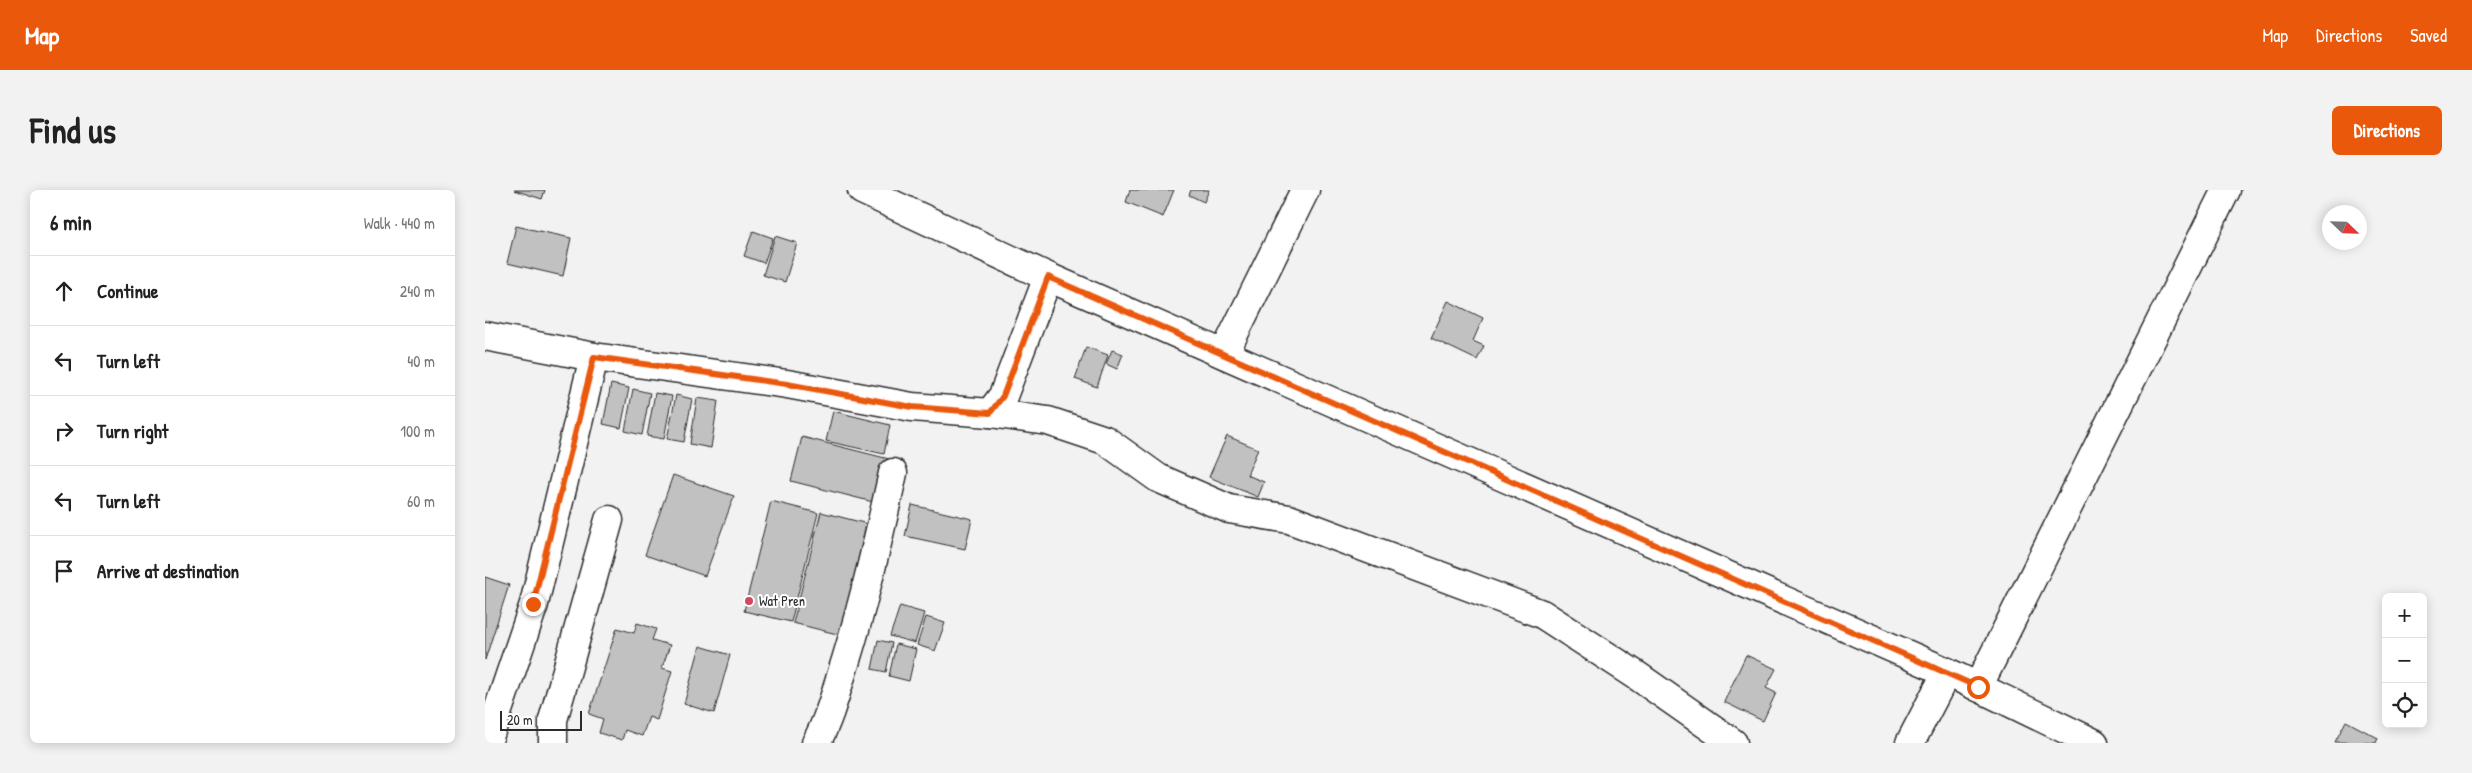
<!DOCTYPE html>
<html lang="en">
<head>
<meta charset="utf-8">
<style>
  body { margin:0; font-family:"Patrick Hand",sans-serif; background:#f2f2f2; color:#222 }
  .controls { position:absolute; right:15px; bottom:15px; display:grid; overflow:hidden; border-radius:8px; box-shadow:0 2px 12px #0003 }
  .controls button { width:45px; height:45px; display:grid; place-items:center; padding:0; border:0; border-bottom:1px solid #e0e0e0; background:#fff; color:#222; font:25px sans-serif }
  .compass { position:absolute; left:1837px; top:15px; width:45px; height:45px; border-radius:50%; background:#fff; box-shadow:0 2px 12px #0003; rotate:113deg }
  .scale { position:absolute; left:15px; bottom:12px; width:82px; box-sizing:border-box; padding-left:5px; border:2px solid #2b2b2b; border-top:0; font-size:14px; line-height:18px; white-space:nowrap; color:#2b2b2b; -webkit-text-stroke:4px #fff; paint-order:stroke }
  .stop { position:absolute; width:15px; height:15px; margin:-11px; border:4px solid #ea580c; border-radius:50%; background:#fff }
  .stop.end { background:#ea580c; border-color:#fff; box-shadow:0 1px 5px #0008 }
  .list { margin:0; padding:0; list-style:none }
  h2 { display:flex; justify-content:space-between; align-items:center; height:65px; margin:0; padding:0 20px; font-size:21px }
  h2 small { font-size:16px; font-weight:400; color:#767676 }
  .list li { display:grid; grid-template-columns:32px 1fr auto; gap:15px; align-items:center; box-sizing:border-box; height:70px; padding:0 20px; border-top:1px solid #e0e0e0 }
  .list b { display:block; font-size:19px; white-space:nowrap }
  .list em { font-size:16px; font-style:normal; color:#767676 }
  .icon { flex:none; width:28px; height:28px; fill:none; stroke:currentColor; stroke-width:2; stroke-linecap:round; stroke-linejoin:round }
  .map { position:relative; flex:none; width:1957px; height:553px; overflow:hidden; border-radius:8px }
  header { display:flex; align-items:center; gap:30px; box-sizing:border-box; height:70px; padding:0 25px; background:#ea580c; color:#fff }
  header strong { font-size:24px }
  nav { display:flex; gap:28px; margin-inline-start:auto; font-size:18px }
  .intro { display:flex; align-items:center; justify-content:space-between; box-sizing:border-box; height:120px; padding:0 30px }
  h1 { margin:0; font-size:35px }
  .button { padding:12px 22px; border-radius:8px; background:#ea580c; color:#fff; font-size:18px; font-weight:700 }
  main { display:flex; gap:30px; padding:0 30px }
  aside { flex:1; background:#fff; border-radius:8px; box-shadow:0 2px 12px #0003 }
  .map>svg:first-child { display:block }
  .building { fill:#c1c1c1; stroke:#2b2b2b }
  .lines { fill:none; stroke-linecap:round; stroke-linejoin:round }
  .minor-casing { stroke:#2b2b2b; stroke-width:31 }
  .minor { stroke:#fff; stroke-width:28 }
  .route { stroke:#ea580c; stroke-width:6 }
  .poi-dot { fill:#d1495b; stroke:#fff; stroke-width:2 }
  .labels { text-anchor:middle; stroke-width:4; stroke-linejoin:round; paint-order:stroke }
  .poi-label { font-size:14px; fill:#2b2b2b; stroke:#fff; text-anchor:start }
</style>
</head>
<body>
<header>
<strong>Map</strong>
<nav><a>Map</a><a>Directions</a><a>Saved</a></nav>
</header>
<div class="intro"><h1>Find us</h1><a class="button">Directions</a></div>
<main>
<aside>
<h2>6 min<small>Walk · 440 m</small></h2>
<ul class="list">
<li><svg class="icon" aria-label="ahead" viewBox="0 0 24 24"><path d="M12 20V5M6 11l6-6 6 6"/></svg><div><b>Continue</b></div><em>240 m</em></li>
<li><svg class="icon" aria-label="left" viewBox="0 0 24 24"><path d="M17 20v-9H6M10 6l-5 5 5 5"/></svg><div><b>Turn left</b></div><em>40 m</em></li>
<li><svg class="icon" aria-label="right" viewBox="0 0 24 24"><path d="M7 20v-9h11M14 6l5 5-5 5"/></svg><div><b>Turn right</b></div><em>100 m</em></li>
<li><svg class="icon" aria-label="left" viewBox="0 0 24 24"><path d="M17 20v-9H6M10 6l-5 5 5 5"/></svg><div><b>Turn left</b></div><em>60 m</em></li>
<li><svg class="icon" aria-label="arrive" viewBox="0 0 24 24"><path d="M6 21V4h12l-3 4 3 4H6"/></svg><div><b>Arrive at destination</b></div></li>
</ul>
</aside>
<div class="map">
<svg width="1957" height="553" viewBox="0 0 1957 553">
  <rect width="100%" height="100%" fill="#f2f2f2"/>
  <filter id="ink" filterUnits="userSpaceOnUse"><feTurbulence type="fractalNoise" baseFrequency=".02" numOctaves="2"/><feDisplacementMap in="SourceGraphic" scale="10" xChannelSelector="R" yChannelSelector="G"/><feConvolveMatrix kernelMatrix="1 2 1 2 8 2 1 2 1" color-interpolation-filters="sRGB"/></filter>
  <g filter="url(#ink)">
    <g class="building">
      <path d="M29,0H60L57,9Z"/>
      <path d="M645,0H689L678,27L641,12Z"/>
      <path d="M706,0H724L719,12L704,5Z"/>
      <path d="M31,36L86,48L78,86L22,73Z"/>
      <path d="M268,41L288,48L279,73L259,66Z"/>
      <path d="M290,46L312,53L300,92L278,85Z"/>
      <path d="M963,111L998,128L988,151L999,156L992,170L946,148Z"/>
      <path d="M601,157L623,165L612,197L590,189Z"/>
      <path d="M627,160L638,164L632,179L621,174Z"/>
      <path d="M126,194L144,198L136,238L118,234Z"/>
      <path d="M148,199L165,203L157,245L140,241Z"/>
      <path d="M170,203L187,206L179,249L162,246Z"/>
      <path d="M191,205L207,209L199,252L182,249Z"/>
      <path d="M212,208L233,211L226,258L205,254Z"/>
      <path d="M348,221L405,235L399,264L341,251Z"/>
      <path d="M742,246L773,259L762,285L779,292L773,307L724,287Z"/>
      <path d="M317,247L408,270L396,314L306,291Z"/>
      <path d="M188,285L249,306L220,386L160,365Z"/>
      <path d="M286,311L333,323L306,432L259,421Z"/>
      <path d="M427,315L487,329L480,359L420,346Z"/>
      <path d="M336,322L387,335L360,446L308,433Z"/>
      <path d="M0,387L24,395L0,470Z"/>
      <path d="M415,416L439,423L430,453L405,446Z"/>
      <path d="M441,427L460,433L450,461L432,455Z"/>
      <path d="M152,433L171,439L167,450L185,455L177,478L187,481L172,530L164,527L157,546L140,540L137,550L114,543L118,529L104,524L132,438L149,443Z"/>
      <path d="M393,450L407,453L401,482L387,479Z"/>
      <path d="M411,454L431,459L424,491L404,486Z"/>
      <path d="M215,456L245,465L229,523L199,514Z"/>
      <path d="M1261,465L1291,479L1281,498L1291,503L1278,531L1239,512Z"/>
      <path d="M1861,531L1893,548L1891,553L1850,552Z"/>
    </g>
    <g class="lines">
      <g class="minor-casing">
        <g id="minor">
          <path d="M377,0L563,87L1462,482L1609,553"/>
          <path d="M0,146L109,167L302,194L427,217L505,223L518,206L563,87"/>
          <path d="M739,164L820,0"/>
          <path d="M505,223L563,231L620,250L673,288L744,319L804,329L1057,424L1151,485L1248,553"/>
          <path d="M1493,497L1741,0"/>
          <path d="M2,553L49,414L109,167"/>
          <path d="M68,553V530L124,330"/>
          <path d="M331,553C345,527 352,498 361,470C380,408 394,346 408,283"/>
          <path d="M1425,553L1462,482"/>
        </g>
      </g>
      <use href="#minor" class="minor"/>
    </g>
  </g>
  <g class="lines" filter="url(#ink)">
    <path class="route" d="M48,414L109,167L302,194L427,217L505,223L518,206L563,87L1493,497"/>
  </g>
  <circle class="poi-dot" cx="264" cy="411" r="5"/>
  <g class="labels">
    <g class="poi-label">
      <text x="274" y="416">Wat Pren</text>
    </g>
  </g>
</svg>
<div class="controls">
<button>+</button>
<button>−</button>
<button><svg class="icon" aria-label="locate" viewBox="0 0 24 24"><circle cx="12" cy="12" r="6"/><path d="M12 2v4M12 18v4M2 12h4M18 12h4"/></svg></button>
</div>
<svg class="compass" viewBox="-18 -18 36 36"><path d="M0-13l5 13h-10z" fill="#e53935"/><path d="M0 13l5-13h-10z" fill="#767676"/></svg>
<div class="scale">20 m</div>
<div class="stop" style="left:1493px;top:497px"></div>
<div class="stop end" style="left:48px;top:414px"></div>
</div>
</main>
</body>
</html>
